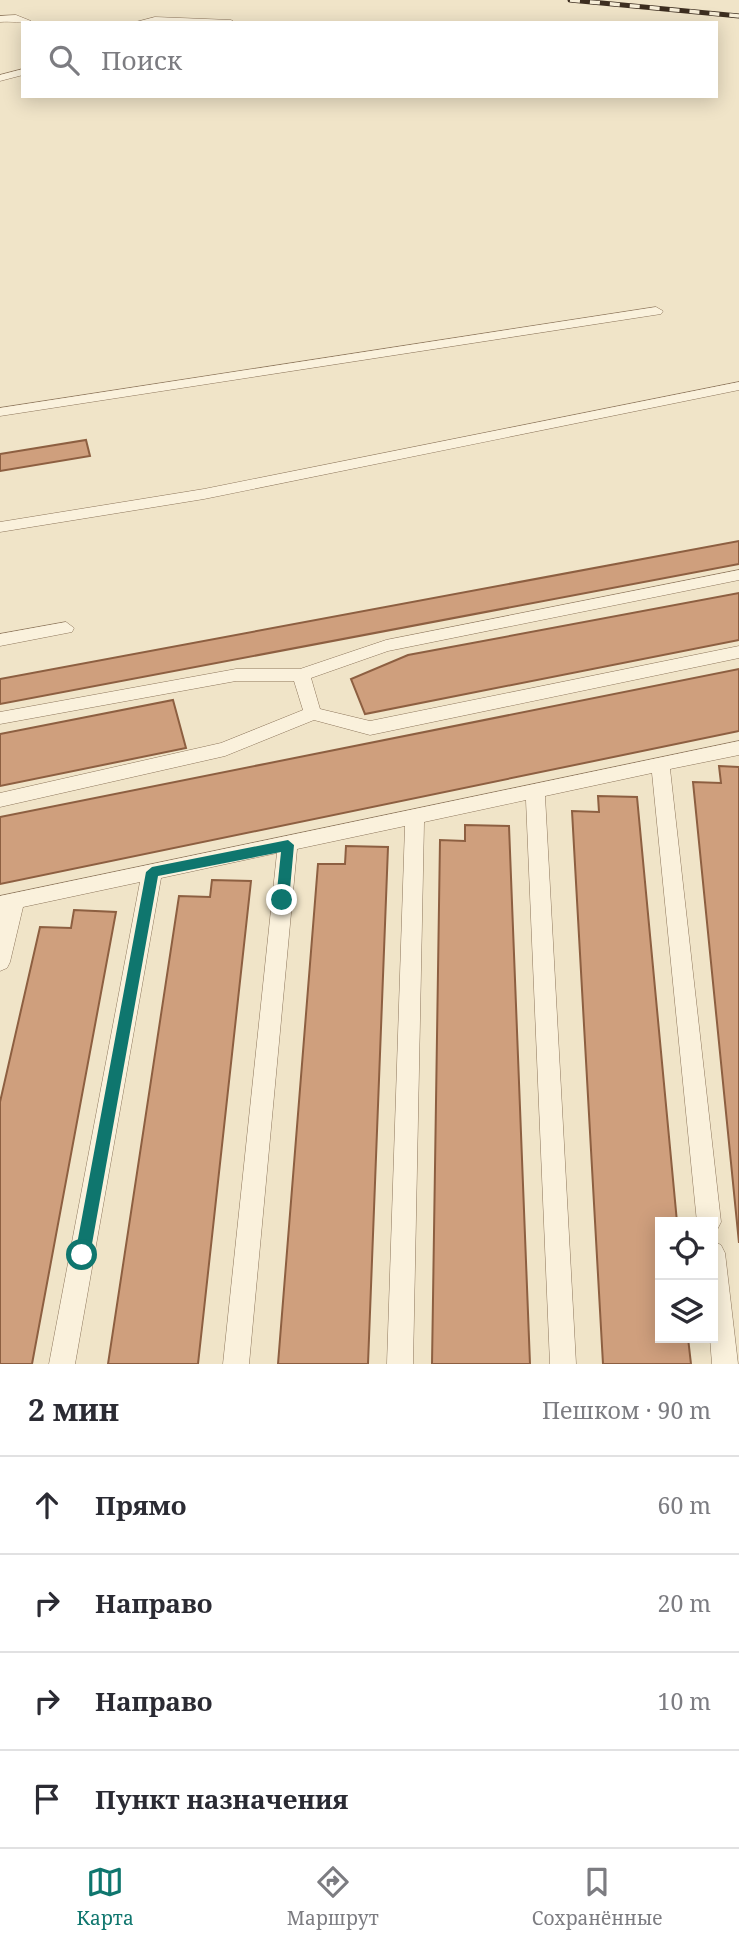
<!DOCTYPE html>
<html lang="ru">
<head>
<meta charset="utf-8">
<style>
  body { margin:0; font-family:"Noto Serif",serif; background:#f7f7f7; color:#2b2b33 }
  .controls { position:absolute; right:21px; bottom:21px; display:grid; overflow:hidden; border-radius:0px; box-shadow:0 4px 18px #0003 }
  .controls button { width:63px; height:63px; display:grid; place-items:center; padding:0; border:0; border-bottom:2px solid #e1e1e2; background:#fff; color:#2b2b33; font:35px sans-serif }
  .stop { position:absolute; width:21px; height:21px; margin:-16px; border:5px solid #0f766e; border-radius:50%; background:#fff }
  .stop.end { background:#0f766e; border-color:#fff; box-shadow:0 2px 7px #0008 }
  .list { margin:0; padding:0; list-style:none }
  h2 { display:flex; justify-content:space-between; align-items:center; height:91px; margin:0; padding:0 28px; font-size:30px }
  h2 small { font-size:23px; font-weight:400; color:#7c7c81 }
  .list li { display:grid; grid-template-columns:46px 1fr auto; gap:21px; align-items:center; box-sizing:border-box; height:98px; padding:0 28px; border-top:2px solid #e1e1e2 }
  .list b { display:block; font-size:26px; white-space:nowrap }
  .list em { font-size:23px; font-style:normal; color:#7c7c81 }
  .icon { flex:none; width:38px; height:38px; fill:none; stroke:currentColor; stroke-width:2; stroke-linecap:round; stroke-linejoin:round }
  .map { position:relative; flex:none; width:739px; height:1364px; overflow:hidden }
  .search { position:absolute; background:#fff; box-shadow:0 4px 18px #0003; left:21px; right:21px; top:21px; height:77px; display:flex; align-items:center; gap:18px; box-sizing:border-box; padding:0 24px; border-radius:0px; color:#7c7c81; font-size:26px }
  .sheet { height:483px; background:#fff }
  nav { display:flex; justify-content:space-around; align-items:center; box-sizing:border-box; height:98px; border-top:2px solid #e1e1e2; background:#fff; font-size:19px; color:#7c7c81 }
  nav a { display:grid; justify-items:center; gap:4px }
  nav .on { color:#0f766e }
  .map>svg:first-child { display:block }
  .building { fill:#cf9f7d; stroke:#8d5f41; stroke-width:2 }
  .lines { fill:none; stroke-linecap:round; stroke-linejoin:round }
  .lane-casing { stroke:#8d765c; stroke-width:1 }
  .lane { fill:#faf1dc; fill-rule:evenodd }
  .rail-casing { stroke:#3d2e20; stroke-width:5 }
  .rail { stroke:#f7eed8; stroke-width:3.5; stroke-dasharray:10; stroke-linecap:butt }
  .route { fill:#0f766e }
</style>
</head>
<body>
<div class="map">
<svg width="739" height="1364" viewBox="0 0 739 1364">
  <rect width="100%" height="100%" fill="#f0e4c8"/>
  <g class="building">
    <path d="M86,440L90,456L0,471V454Z"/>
    <path d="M739,541V564L0,704V679Z"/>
    <path d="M739,593V640L365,714L351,679L408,655Z"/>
    <path d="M739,669V731L0,884V817Z"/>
    <path d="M173,700L186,748L0,786V734Z"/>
    <path d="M719,766L739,767V1243L693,782L721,783Z"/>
    <path d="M598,796L637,797L677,1222H660V1338H688L691,1364H603L572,811L599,812Z"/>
    <path d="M465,825L509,826L530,1364H432L440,840L465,841Z"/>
    <path d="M346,846L388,847L368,1364H278L318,864H345Z"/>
    <path d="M212,880L251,881L198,1364H108L179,896L210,897Z"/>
    <path d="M74,910L116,912L32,1364H0V1102L40,927L71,928Z"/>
  </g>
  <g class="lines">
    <g class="lane-casing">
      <g id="lane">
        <path d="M16,15L31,21L32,23C21,23 13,21 0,22V16Z"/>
        <path d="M155,17L231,20L236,23H132Z"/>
        <path d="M23,69V75L0,81V75Z"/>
        <path d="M656,307L663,311L661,314L0,416V408Z"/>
        <path d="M739,382V390L204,499L0,532V522L204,489Z"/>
        <path d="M739,570V580L388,651L311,678L320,709L370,721L739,646V658L370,735L314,720L225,756L0,807V793L221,743L303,710L294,681H236L0,724V712L236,669H300L386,640Z"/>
        <path d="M66,622L74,628L72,632L0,646V634Z"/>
        <path d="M739,741V755L670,769L721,1222L717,1230L713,1232V1222H697L652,773L545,796L576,1364H550L526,800L424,822L413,1364H387L405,826L297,849L249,1364H223L277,853L161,878L75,1364H49L140,882L23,907L10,962L7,968L0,971V896Z"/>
        <path d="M713,1241L721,1245L725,1253L738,1364H712L710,1338H713Z"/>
      </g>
    </g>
    <use href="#lane" class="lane"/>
    <g class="rail-casing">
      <path id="rail" d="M570,0L739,16"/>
    </g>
    <use href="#rail" class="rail"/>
  </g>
  <path class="route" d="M288,840L294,845L289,900L282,905L276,900L281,852L158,876L90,1255L88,1260L82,1262L77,1260L75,1255L146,872L152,867Z"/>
</svg>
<div class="controls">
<button><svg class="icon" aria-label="locate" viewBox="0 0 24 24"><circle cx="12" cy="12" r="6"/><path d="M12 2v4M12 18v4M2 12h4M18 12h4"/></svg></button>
<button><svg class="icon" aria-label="layers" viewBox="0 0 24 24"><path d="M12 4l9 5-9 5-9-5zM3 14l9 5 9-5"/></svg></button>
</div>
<div class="stop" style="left:82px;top:1255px"></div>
<div class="stop end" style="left:282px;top:900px"></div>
<div class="search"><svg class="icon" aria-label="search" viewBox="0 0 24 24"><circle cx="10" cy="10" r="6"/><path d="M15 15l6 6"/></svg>Поиск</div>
</div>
<section class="sheet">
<h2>2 мин<small>Пешком · 90 m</small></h2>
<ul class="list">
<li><svg class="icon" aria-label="ahead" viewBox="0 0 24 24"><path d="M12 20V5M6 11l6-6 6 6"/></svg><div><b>Прямо</b></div><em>60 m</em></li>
<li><svg class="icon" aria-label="right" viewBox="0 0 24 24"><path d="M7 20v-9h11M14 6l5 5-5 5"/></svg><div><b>Направо</b></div><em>20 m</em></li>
<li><svg class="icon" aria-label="right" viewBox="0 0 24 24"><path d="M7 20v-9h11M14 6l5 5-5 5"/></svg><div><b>Направо</b></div><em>10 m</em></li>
<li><svg class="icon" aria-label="arrive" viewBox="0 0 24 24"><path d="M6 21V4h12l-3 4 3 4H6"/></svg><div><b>Пункт назначения</b></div></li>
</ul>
</section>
<nav>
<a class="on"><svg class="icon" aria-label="map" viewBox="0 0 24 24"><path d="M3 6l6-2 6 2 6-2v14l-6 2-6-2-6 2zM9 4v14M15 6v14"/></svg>Карта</a>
<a><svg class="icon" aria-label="directions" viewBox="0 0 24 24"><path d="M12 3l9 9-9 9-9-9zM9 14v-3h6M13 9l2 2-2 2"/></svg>Маршрут</a>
<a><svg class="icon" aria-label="saved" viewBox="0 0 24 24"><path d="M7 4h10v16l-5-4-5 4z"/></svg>Сохранённые</a>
</nav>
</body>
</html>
